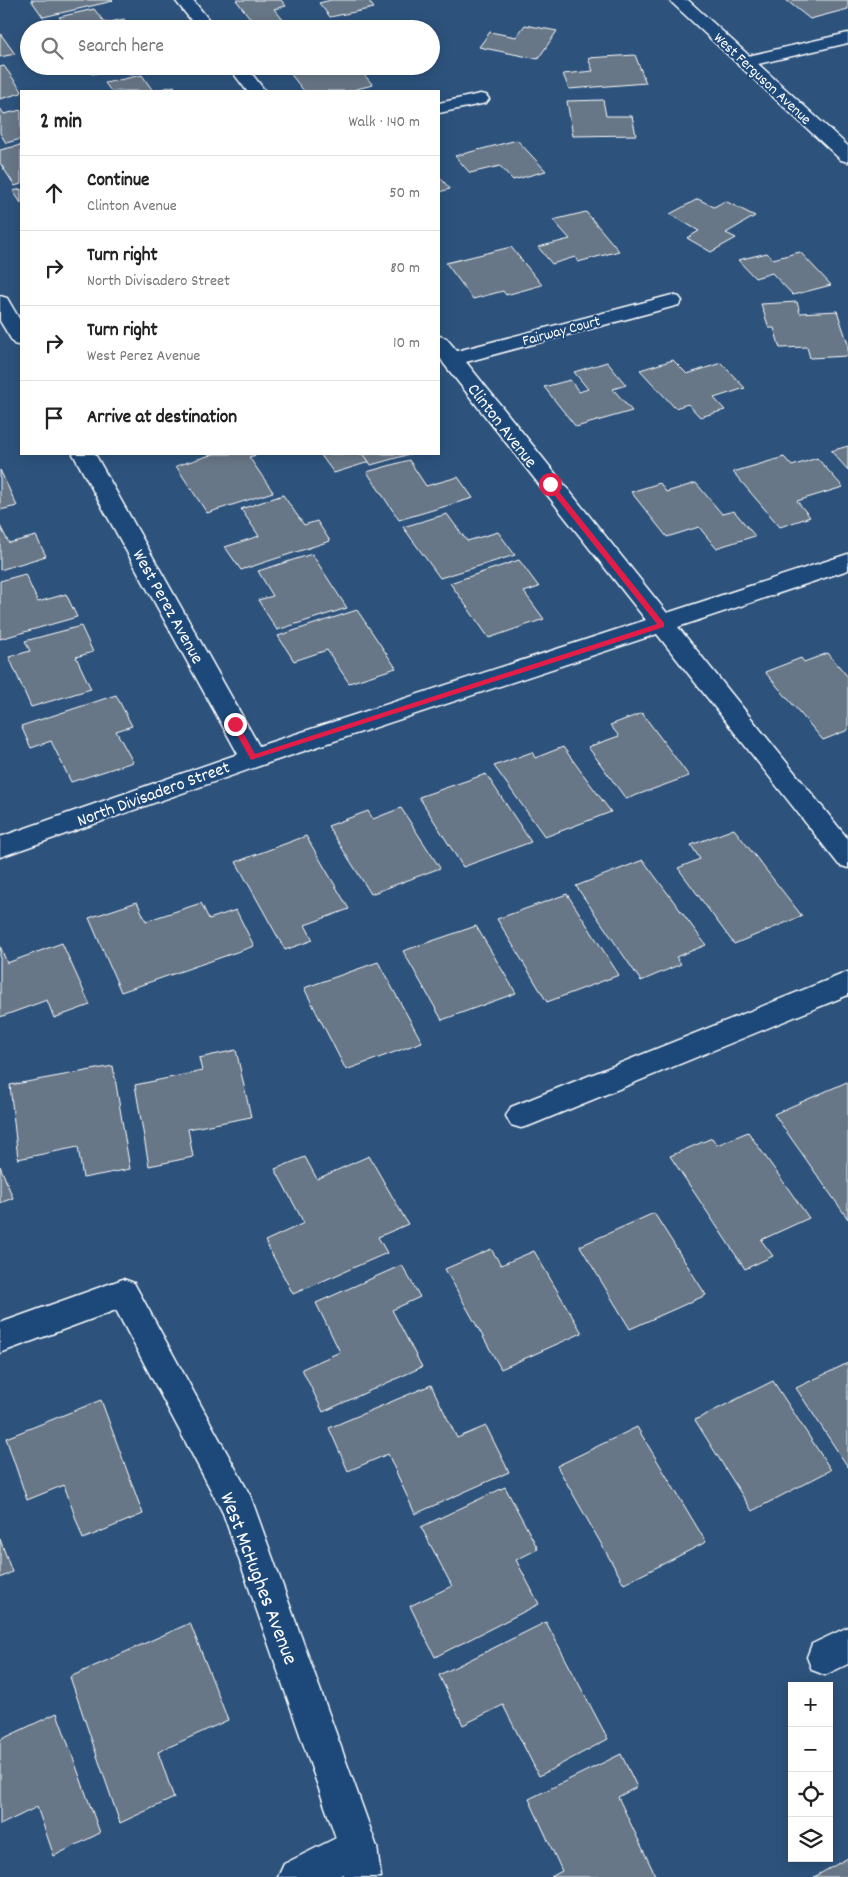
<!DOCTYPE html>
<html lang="en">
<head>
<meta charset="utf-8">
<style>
  body { margin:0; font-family:Dekko,sans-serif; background:#f2f2f2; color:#222 }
  .controls { position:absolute; right:15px; bottom:15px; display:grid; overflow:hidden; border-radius:0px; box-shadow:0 2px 12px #0003 }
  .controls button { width:45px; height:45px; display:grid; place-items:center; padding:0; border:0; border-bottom:1px solid #e0e0e0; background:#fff; color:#222; font:25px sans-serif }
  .stop { position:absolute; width:15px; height:15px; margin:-11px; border:4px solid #e11d48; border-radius:50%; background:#fff }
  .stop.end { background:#e11d48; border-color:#fff; box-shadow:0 1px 5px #0008 }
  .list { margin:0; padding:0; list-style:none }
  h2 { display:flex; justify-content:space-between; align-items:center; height:65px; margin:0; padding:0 20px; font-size:21px }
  h2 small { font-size:16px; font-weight:400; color:#767676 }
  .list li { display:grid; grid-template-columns:32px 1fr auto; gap:15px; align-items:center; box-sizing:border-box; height:75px; padding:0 20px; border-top:1px solid #e0e0e0 }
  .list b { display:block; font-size:19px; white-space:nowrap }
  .list p { margin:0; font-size:16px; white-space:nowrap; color:#767676 }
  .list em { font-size:16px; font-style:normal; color:#767676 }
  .icon { flex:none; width:28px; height:28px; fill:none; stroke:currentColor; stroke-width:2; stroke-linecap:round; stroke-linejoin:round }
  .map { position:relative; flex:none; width:848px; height:1877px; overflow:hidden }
  .search { position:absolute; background:#fff; box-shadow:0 2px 12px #0003; left:20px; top:20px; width:420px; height:55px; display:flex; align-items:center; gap:12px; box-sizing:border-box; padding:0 18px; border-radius:28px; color:#767676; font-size:19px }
  .panel { position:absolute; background:#fff; box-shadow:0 2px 12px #0003; left:20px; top:90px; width:420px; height:365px; border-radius:0px }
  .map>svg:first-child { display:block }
  .building { fill:#677787; stroke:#fff }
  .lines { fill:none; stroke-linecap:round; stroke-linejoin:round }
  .street-casing { stroke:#fff; stroke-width:3 }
  .secondary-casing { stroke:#fff; stroke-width:3 }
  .street { fill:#1f4a7a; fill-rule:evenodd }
  .secondary { fill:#1f4a7a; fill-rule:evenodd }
  .route { fill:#e11d48 }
  .labels { text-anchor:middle; stroke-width:4.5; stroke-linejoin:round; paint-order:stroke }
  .far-street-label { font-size:15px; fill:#fff; stroke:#1f4a7a }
  .street-label { font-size:18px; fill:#fff; stroke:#1f4a7a }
  .near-street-label { font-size:21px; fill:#fff; stroke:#1f4a7a }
</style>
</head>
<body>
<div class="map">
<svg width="848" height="1877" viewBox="0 0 848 1877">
  <rect width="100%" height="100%" fill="#2d537d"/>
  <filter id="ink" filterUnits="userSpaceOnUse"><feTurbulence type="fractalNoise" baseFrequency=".02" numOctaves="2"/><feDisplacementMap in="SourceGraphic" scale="10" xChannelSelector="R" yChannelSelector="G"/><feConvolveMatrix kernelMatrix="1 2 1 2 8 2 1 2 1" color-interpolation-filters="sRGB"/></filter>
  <g filter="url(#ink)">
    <g class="building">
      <path d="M31,0H112L113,1L43,17Z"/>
      <path d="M236,0H281L286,6L274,9L285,22L258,28Z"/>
      <path d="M331,0H368L374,8L330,17L319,3Z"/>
      <path d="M786,0H848V9L810,19Z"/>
      <path d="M94,9L105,23L124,19L132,29H68L59,17Z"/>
      <path d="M525,25L557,31L538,59L479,47L490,32L516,37Z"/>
      <path d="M0,33L15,54L0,57Z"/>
      <path d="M635,55L646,83L569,89L563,74L593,71L588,58Z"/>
      <path d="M4,66L22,91L21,93L0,99V67Z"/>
      <path d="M87,66H159L160,67L129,74L124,67L92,74Z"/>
      <path d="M313,66H350L353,70L359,69L373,85L348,91H304L289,72Z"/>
      <path d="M379,66H406L383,72Z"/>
      <path d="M142,75L153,91L174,86L178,91H111L105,83Z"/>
      <path d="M603,100L606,116H632L636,135L573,136L567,101Z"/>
      <path d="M0,108L4,114L21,110V139L6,143L0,133Z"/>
      <path d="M517,140L546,171L513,180L500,166L470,173L455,156Z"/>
      <path d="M21,145V184L15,186L0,163V150Z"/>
      <path d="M439,176L450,189L439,192Z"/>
      <path d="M21,189V203L13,191Z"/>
      <path d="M698,199L714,207L725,201L755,216L726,233L736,238L711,252L687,238L699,231L670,214Z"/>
      <path d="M586,212L619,251L578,262L575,257L552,264L538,247L570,239L553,220Z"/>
      <path d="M511,247L542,285L506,295L503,291L473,299L446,263Z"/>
      <path d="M800,252L831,285L793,295L772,273L755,278L738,260L767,253L773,259Z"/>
      <path d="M797,302L800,313L837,311L848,344V356L810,358L807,347L780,348L774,328H769L761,304Z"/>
      <path d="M673,360L687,374L721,363L745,388L714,398L725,410L700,417L688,404L675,408L640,370Z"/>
      <path d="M607,362L626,385L613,389L632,411L576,427L544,387L570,380L579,392L588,389L574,372Z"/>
      <path d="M848,446V470L831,451Z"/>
      <path d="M214,454H260L249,457L273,492L207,513L176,466Z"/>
      <path d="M320,454H362L369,462L334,473Z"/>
      <path d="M364,454H410L371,465Z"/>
      <path d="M784,457L792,466L817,458L843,487L797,501L810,517L780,527L733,472Z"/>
      <path d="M409,460L426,486L458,477L473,498L399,520L367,472Z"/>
      <path d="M0,470L17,506L0,510Z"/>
      <path d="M660,483L666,492L696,483L722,514L734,511L755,536L716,548L699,527L667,537L631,492Z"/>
      <path d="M283,495L304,525L317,521L330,541L241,570L225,547L259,536L241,509Z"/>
      <path d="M447,514L467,541L498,532L515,555L440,578L403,527Z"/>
      <path d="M0,526L9,543L36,536L46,556L0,570Z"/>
      <path d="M312,554L347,608L277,630L258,600L273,596L258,571Z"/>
      <path d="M519,560L539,587L524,592L544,619L489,638L450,583Z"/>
      <path d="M25,574L38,602L66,594L77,617L0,639V581Z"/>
      <path d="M357,610L396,668L349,683L327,650L294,661L278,636Z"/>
      <path d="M81,626L93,652L76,657L91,689L31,707L9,657L30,651L25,641Z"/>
      <path d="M828,653L848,677V730L823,740L765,672L801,658L804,662Z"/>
      <path d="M116,695L132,726L116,731L133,762L71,782L51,741L31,748L21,726Z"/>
      <path d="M642,713L689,776L626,799L588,747L619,736L610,725Z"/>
      <path d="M563,747L611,812L545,837L494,766L532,752L535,758Z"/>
      <path d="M486,774L531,842L463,867L419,797Z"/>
      <path d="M401,808L440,868L371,894L328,826L368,811L373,819Z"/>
      <path d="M734,829L802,916L734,944L678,868L700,859L691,845Z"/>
      <path d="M306,836L349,909L305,925L313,940L285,950L236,862Z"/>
      <path d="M643,860L706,945L676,957L681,964L641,981L576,886Z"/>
      <path d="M567,894L619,975L547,1002L497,919Z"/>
      <path d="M137,902L146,921L201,903L209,919L236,910L254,946L121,992L89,918Z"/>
      <path d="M476,926L516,993L442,1020L403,951Z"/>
      <path d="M62,943L90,1005L54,1018L47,1000L0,1017V946L7,963Z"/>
      <path d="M378,962L422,1042L346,1070L304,988Z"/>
      <path d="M236,1050L251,1117L188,1129L193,1157L149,1166L135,1085L202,1071L199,1058Z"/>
      <path d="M113,1066L130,1169L83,1178L78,1147L18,1159L10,1085Z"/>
      <path d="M847,1082L848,1084V1219L774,1114Z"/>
      <path d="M748,1132L809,1218L761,1240L773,1256L745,1269L670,1156L712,1138L717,1145Z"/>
      <path d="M369,1156L408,1224L378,1237L387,1253L293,1294L265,1241L304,1223L275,1169L305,1157L317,1179Z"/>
      <path d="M0,1166L13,1198L0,1203Z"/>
      <path d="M654,1213L706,1295L630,1329L580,1246Z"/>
      <path d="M491,1249L501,1265L534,1251L582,1333L501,1369L445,1269Z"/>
      <path d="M402,1265L420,1297L392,1310L422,1367L323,1412L302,1369L340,1352L316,1303Z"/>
      <path d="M848,1363V1467L796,1388Z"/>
      <path d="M773,1381L831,1470L752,1511L695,1420Z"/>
      <path d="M431,1385L457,1438L486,1426L509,1472L415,1514L388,1454L348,1471L329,1428Z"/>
      <path d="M101,1400L143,1514L83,1539L64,1485L27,1500L6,1438Z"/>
      <path d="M637,1427L706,1542L624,1584L557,1466Z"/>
      <path d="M505,1487L538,1549L516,1560L539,1604L435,1657L410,1606L452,1586L421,1527Z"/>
      <path d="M0,1539L12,1572L0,1578Z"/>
      <path d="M546,1622L608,1739L539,1776L503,1705L463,1725L439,1675Z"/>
      <path d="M190,1623L228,1720L158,1752L174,1798L120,1823L70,1677Z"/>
      <path d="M57,1713L100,1833L54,1856L37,1807L0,1825V1740Z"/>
      <path d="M621,1754L637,1787L618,1797L656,1877H551L562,1871L529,1799Z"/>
      <path d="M848,1858V1877H814Z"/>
    </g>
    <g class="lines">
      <g class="street-casing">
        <g id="street">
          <path d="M175,0H193L216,29H198Z"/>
          <path d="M848,33V43L745,67L739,66L736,62L739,58Z"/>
          <path d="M228,66H246L265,91H247Z"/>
          <path d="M480,94L486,95L489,99L486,103L439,113V103Z"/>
          <path d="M672,295L679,297L682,301L679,305L466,362L667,613L848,554V570L678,627L848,839V868L839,865L657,634L262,765L0,857V837L238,754L73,454H95L259,746L646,620L444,364L439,356V336L446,338L457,351Z"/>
          <path d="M0,296L7,298L21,322V346L14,344L0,321Z"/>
          <path d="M848,972V995L531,1125L521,1128L511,1125L506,1116L511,1107Z"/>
          <path d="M123,1279L134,1283L250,1495L377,1847L381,1877H343V1874L337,1877H278L284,1864L336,1838L223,1513L116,1310L0,1353V1323Z"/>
          <path d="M848,1627V1664L825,1675L812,1670L807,1657L812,1644Z"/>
        </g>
      </g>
      <g class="secondary-casing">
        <path id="secondary" d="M669,0H688L848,146V162L841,160Z"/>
      </g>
      <use href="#street" class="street"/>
      <use href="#secondary" class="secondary"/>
    </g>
  </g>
  <path class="route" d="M547,483H552L664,623V627L251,760L231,724L232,722H237L255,754L657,624L547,486Z"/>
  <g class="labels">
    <g class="far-street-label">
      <text transform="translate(763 78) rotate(43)" y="5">West Ferguson Avenue</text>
      <text transform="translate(561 330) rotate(-15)" y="5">Fairway Court</text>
    </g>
    <g class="street-label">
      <text transform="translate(503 425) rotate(52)" y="6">Clinton Avenue</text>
      <text transform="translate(169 606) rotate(61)" y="6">West Perez Avenue</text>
      <text transform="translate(153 793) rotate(-20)" y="6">North Divisadero Street</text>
    </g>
    <g class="near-street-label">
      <text transform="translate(260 1578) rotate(69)" y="7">West McHughes Avenue</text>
    </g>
  </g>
</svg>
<div class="controls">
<button>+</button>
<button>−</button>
<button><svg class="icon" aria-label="locate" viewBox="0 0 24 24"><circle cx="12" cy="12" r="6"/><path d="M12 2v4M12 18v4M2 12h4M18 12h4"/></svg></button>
<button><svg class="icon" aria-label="layers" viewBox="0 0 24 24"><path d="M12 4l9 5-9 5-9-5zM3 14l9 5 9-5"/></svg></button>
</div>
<div class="stop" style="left:550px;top:484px"></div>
<div class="stop end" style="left:235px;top:724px"></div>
<div class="search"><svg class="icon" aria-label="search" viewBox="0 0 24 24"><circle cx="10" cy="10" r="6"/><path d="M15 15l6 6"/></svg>Search here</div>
<section class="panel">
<h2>2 min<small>Walk · 140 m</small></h2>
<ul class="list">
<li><svg class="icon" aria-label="ahead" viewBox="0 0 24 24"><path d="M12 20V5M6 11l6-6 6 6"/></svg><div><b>Continue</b><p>Clinton Avenue</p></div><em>50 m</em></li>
<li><svg class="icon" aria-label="right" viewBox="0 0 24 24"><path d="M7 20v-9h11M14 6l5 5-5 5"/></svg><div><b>Turn right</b><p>North Divisadero Street</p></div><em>80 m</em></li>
<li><svg class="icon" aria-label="right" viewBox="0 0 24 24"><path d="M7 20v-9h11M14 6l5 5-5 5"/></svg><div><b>Turn right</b><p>West Perez Avenue</p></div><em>10 m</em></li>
<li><svg class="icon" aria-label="arrive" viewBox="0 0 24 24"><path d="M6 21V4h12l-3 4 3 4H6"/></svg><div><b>Arrive at destination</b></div></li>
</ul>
</section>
</div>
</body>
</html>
